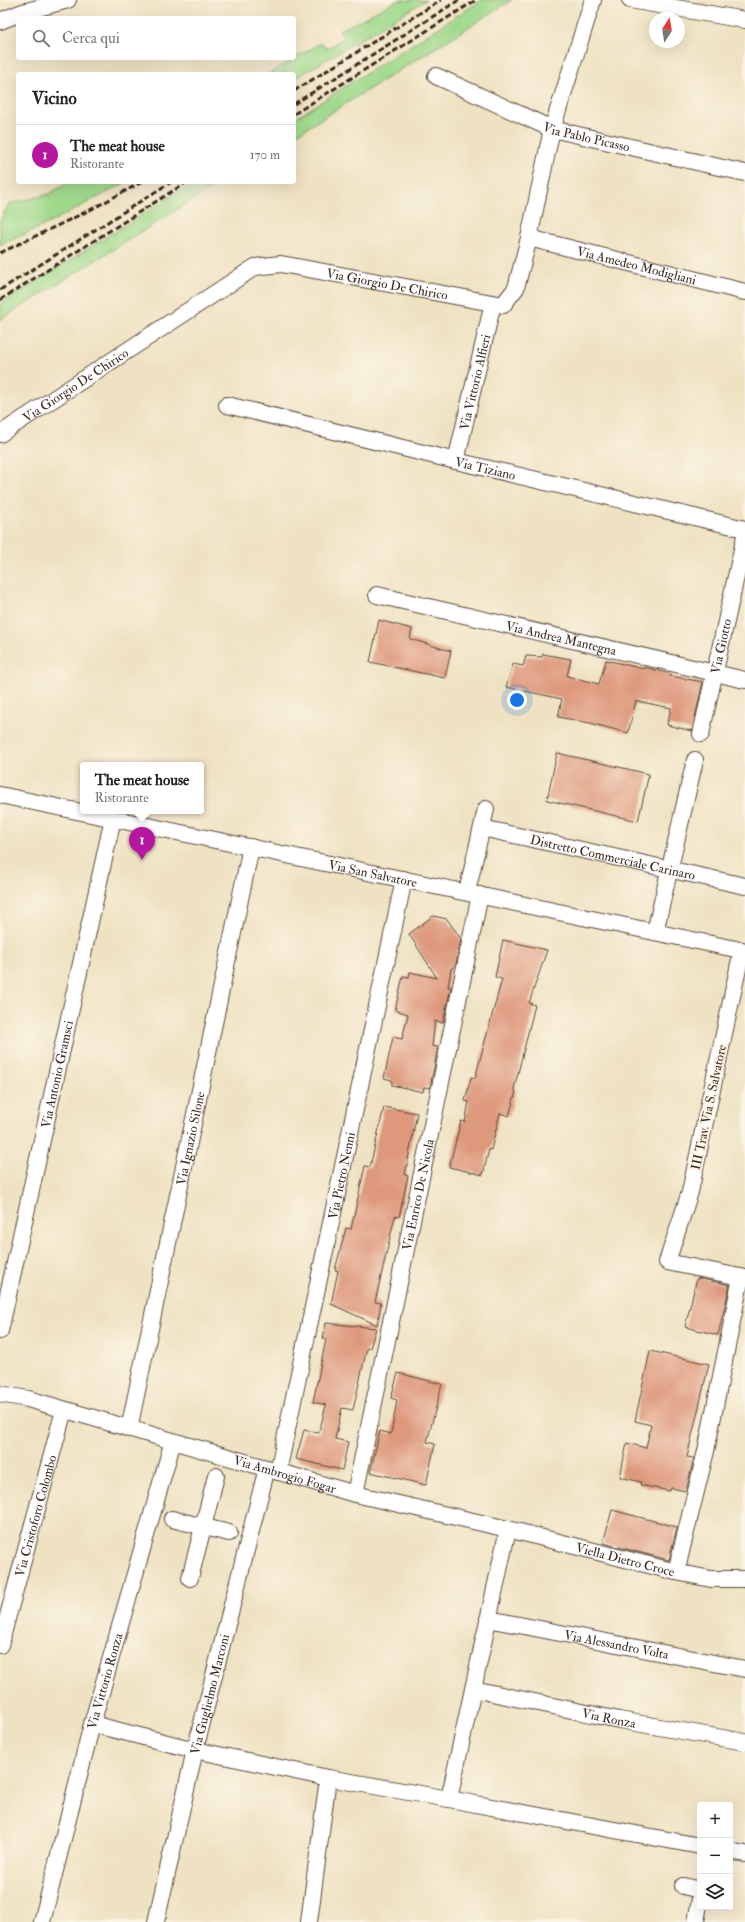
<!DOCTYPE html>
<html lang="it">
<head>
<meta charset="utf-8">
<style>
  body { margin:0; font-family:"IM FELL Double Pica",serif; background:#f2f2f2; color:#222 }
  .controls { position:absolute; right:12px; bottom:12px; display:grid; overflow:hidden; border-radius:4px; box-shadow:0 4px 16px #0002 }
  .controls button { width:36px; height:36px; display:grid; place-items:center; padding:0; border:0; border-bottom:1px solid #e0e0e0; background:#fff; color:#222; font:20px sans-serif }
  .compass { position:absolute; left:649px; top:12px; width:36px; height:36px; border-radius:50%; background:#fff; box-shadow:0 4px 16px #0002; rotate:12deg }
  .you { position:absolute; left:517px; top:700px; width:14px; height:14px; margin:-10px; border:3px solid #fff; border-radius:50%; background:#1a73e8; box-shadow:0 0 0 6px #1a73e833 }
  .badge { display:grid; place-items:center; width:26px; height:26px; border-radius:50%; background:#b5179e; color:#fff; font-size:13px; font-weight:700 }
  .pin { position:absolute; translate:-50% -33px; filter:drop-shadow(0 1px 2px #0008) }
  .pin::after { content:''; position:absolute; top:21px; width:14px; height:12px; background:inherit; clip-path:polygon(0 0,100% 0,50% 100%) }
  .popup { position:absolute; left:80px; top:762px; width:124px; height:52px; box-sizing:border-box; display:grid; place-content:center; border-radius:4px; background:#fff; filter:drop-shadow(0 1px 3px #0005); font-size:13px; white-space:nowrap; color:#767676 }
  .popup b { font-size:15px; color:#222 }
  .popup::after { content:''; position:absolute; left:50%; top:100%; margin-left:-8px; border:8px solid transparent; border-top-color:#fff }
  .list { margin:0; padding:0; list-style:none }
  h2 { display:flex; justify-content:space-between; align-items:center; height:52px; margin:0; padding:0 16px; font-size:17px }
  h2 small { font-size:13px; font-weight:400; color:#767676 }
  .list li { display:grid; grid-template-columns:26px 1fr auto; gap:12px; align-items:center; box-sizing:border-box; height:60px; padding:0 16px; border-top:1px solid #e0e0e0 }
  .list b { display:block; font-size:15px; white-space:nowrap }
  .list p { margin:0; font-size:13px; white-space:nowrap; color:#767676 }
  .list em { font-size:13px; font-style:normal; color:#767676 }
  .icon { flex:none; width:22px; height:22px; fill:none; stroke:currentColor; stroke-width:2; stroke-linecap:round; stroke-linejoin:round }
  .map { position:relative; flex:none; width:745px; height:1922px; overflow:hidden }
  .search { position:absolute; background:#fff; box-shadow:0 4px 16px #0002; left:16px; top:16px; width:280px; height:44px; display:flex; align-items:center; gap:10px; box-sizing:border-box; padding:0 14px; border-radius:4px; color:#767676; font-size:15px }
  .panel { position:absolute; background:#fff; box-shadow:0 4px 16px #0002; left:16px; top:72px; width:280px; height:112px; border-radius:4px }
  .map>svg:first-child { display:block }
  .green { fill:#9fd98c; stroke:#6d8255 }
  .building { fill:#de997d }
  .lines { fill:none; stroke-linecap:round; stroke-linejoin:round }
  .minor-casing { stroke:#564637; stroke-width:18 }
  .minor { stroke:#fff; stroke-width:16 }
  .rail { stroke:#3b2a1e; stroke-width:3; stroke-dasharray:6 3; stroke-linecap:butt }
  .labels { text-anchor:middle; stroke-width:4; stroke-linejoin:round; paint-order:stroke }
  .street-label { font-size:13px; fill:#3b2a1e; stroke:#fcf5e5 }
</style>
</head>
<body>
<div class="map">
<svg width="745" height="1922" viewBox="0 0 745 1922">
  <rect width="100%" height="100%" fill="#fcf5e5"/>
  <filter id="ink" filterUnits="userSpaceOnUse"><feTurbulence type="fractalNoise" baseFrequency=".025" numOctaves="2"/><feDisplacementMap in="SourceGraphic" scale="8" xChannelSelector="R" yChannelSelector="G"/><feConvolveMatrix kernelMatrix="1 2 1 2 8 2 1 2 1" color-interpolation-filters="sRGB"/></filter>
  <filter id="wash" filterUnits="userSpaceOnUse"><feTurbulence type="fractalNoise" baseFrequency=".012" numOctaves="4" result="noise"/><feDisplacementMap in="SourceGraphic" scale="16" xChannelSelector="R" yChannelSelector="G"/><feGaussianBlur stdDeviation="0.9" result="paint"/><feColorMatrix in="noise" values="0 0 0 0 0 0 0 0 0 0 0 0 0 0 0 0 0 1.4 0 .05"/><feComposite in="paint" operator="in"/></filter>
  <g filter="url(#wash)">
    <rect width="100%" height="100%" fill="#efe2c2"/>
    <g class="green">
      <path d="M399,0H426L294,79V74H268L321,43L326,49L344,38L339,30C360,22 378,9 399,0Z"/>
      <path d="M482,0H512L294,136V119Z"/>
      <path d="M69,182H127L43,226L0,245V220L9,204L49,194Z"/>
      <path d="M194,182H221L0,320V304Z"/>
    </g>
    <g id="blocks">
      <g class="building">
        <path d="M379,620L412,629L410,639L451,651L445,678L370,662Z"/>
        <path d="M543,654L571,659L567,676L599,684L606,660L644,669V667L671,674L670,676L703,682L692,731L667,725L671,708L636,701L628,733L590,723L558,717L562,699L506,687L513,664L523,666L526,656L542,657Z"/>
        <path d="M557,753L649,774L638,821L547,800Z"/>
        <path d="M433,916L447,919L461,939L459,948L457,950L458,953L456,965L451,969L448,987H451L443,1023L435,1021L432,1046L438,1047L430,1088L424,1087L423,1092L392,1085V1080L384,1078L393,1037L402,1039L408,1014L395,1010L403,976L409,977L410,972L437,978L409,934Z"/>
        <path d="M503,940L547,950L529,1003L535,1005L514,1089L516,1091L509,1116L500,1113L491,1150L489,1149L483,1175L449,1167L461,1121L465,1122L469,1102L465,1101L471,1077L475,1078L502,979L495,977Z"/>
        <path d="M384,1107L417,1113L405,1175L408,1176L399,1217L395,1216L375,1302L381,1303L377,1325L331,1304L338,1271L335,1270L346,1228L351,1229L365,1166L370,1167Z"/>
        <path d="M697,1278L730,1285L718,1335L685,1327Z"/>
        <path d="M326,1323L376,1328L370,1348H367L353,1410L342,1408L335,1439L348,1442L342,1470L296,1459L304,1430L319,1433L326,1405L313,1402L326,1339L323,1338Z"/>
        <path d="M650,1351L709,1364L687,1457L694,1458L686,1491L671,1488L670,1491L640,1485L641,1482L620,1477L627,1443L646,1448L651,1425L635,1421Z"/>
        <path d="M398,1373L442,1384L427,1442L435,1444L426,1485L370,1472L380,1431L391,1434L397,1400L391,1398Z"/>
        <path d="M612,1510L677,1527L669,1560L603,1543Z"/>
      </g>
    </g>
  </g>
  <g filter="url(#ink)">
    <use href="#blocks" fill-opacity="0" stroke="#564637" stroke-width="1"/>
    <g class="lines">
      <g class="minor-casing">
        <g id="minor">
          <path d="M630,0L745,20"/>
          <path d="M0,21L23,12L68,0"/>
          <path id="s1" d="M436,76L552,129L745,173"/>
          <path id="s2" d="M529,238L745,292"/>
          <path id="s3" d="M227,405L456,461L745,529"/>
          <path id="s4" d="M0,434L255,267L281,264L503,305L516,288L529,238L552,129L593,0"/>
          <path id="s5" d="M456,461L493,303"/>
          <path id="s6" d="M377,595L745,680"/>
          <path id="s7" d="M701,734L745,536"/>
          <path id="s8" d="M0,795L745,951"/>
          <path id="s9" d="M482,828L745,886"/>
          <path d="M467,892L486,809"/>
          <path d="M655,932L695,760"/>
          <path d="M742,950L690,1192L667,1262L745,1278"/>
          <path id="s10" d="M0,1331L113,818"/>
          <path id="s11" d="M0,1394L28,1399L355,1494L508,1529L676,1572L711,1579H745"/>
          <path id="s12" d="M129,1429L251,847"/>
          <path id="s13" d="M278,1472L404,879"/>
          <path id="s14" d="M355,1494L480,895"/>
          <path d="M172,1519L229,1533"/>
          <path d="M676,1572L706,1451L741,1277"/>
          <path d="M190,1578L216,1476"/>
          <path id="s15" d="M488,1619L745,1669"/>
          <path id="s16" d="M0,1645L64,1410"/>
          <path id="s17" d="M473,1689L619,1720L745,1742"/>
          <path d="M92,1724L195,1750L328,1778L449,1799L700,1846"/>
          <path d="M449,1799L508,1529"/>
          <path d="M730,1851L745,1854"/>
          <path d="M683,1886L700,1890"/>
          <path id="s18" d="M42,1922L92,1724L173,1441"/>
          <path id="s19" d="M156,1922L195,1750L267,1468"/>
          <path d="M309,1922L328,1778"/>
          <path d="M696,1922L700,1899"/>
        </g>
      </g>
      <use href="#minor" class="minor"/>
      <g class="rail">
        <path d="M294,91L441,0"/>
        <path d="M294,104L459,0"/>
        <path d="M294,114L476,0"/>
        <path d="M0,253L90,210L142,182"/>
        <path d="M0,290L171,182"/>
        <path d="M0,300L187,182"/>
      </g>
    </g>
  </g>
  <g class="labels">
    <g class="street-label">
      <text dy="5" stroke="none"><textPath href="#s1" startOffset="163">Via Pablo Picasso</textPath></text>
      <text dy="5" stroke="none"><textPath href="#s2" startOffset="111">Via Amedeo Modigliani</textPath></text>
      <text dy="5" stroke="none"><textPath href="#s4" startOffset="439">Via Giorgio De Chirico</textPath></text>
      <text dy="5" stroke="none"><textPath href="#s5" startOffset="81">Via Vittorio Alfieri</textPath></text>
      <text dy="5" stroke="none"><textPath href="#s4" startOffset="90">Via Giorgio De Chirico</textPath></text>
      <text dy="5" stroke="none"><textPath href="#s3" startOffset="266">Via Tiziano</textPath></text>
      <text dy="5" stroke="none"><textPath href="#s6" startOffset="189">Via Andrea Mantegna</textPath></text>
      <text dy="5" stroke="none"><textPath href="#s7" startOffset="90">Via Giotto</textPath></text>
      <text dy="5" stroke="none"><textPath href="#s9" startOffset="134">Distretto Commerciale Carinaro</textPath></text>
      <text dy="5" stroke="none"><textPath href="#s8" startOffset="381">Via San Salvatore</textPath></text>
      <text dy="5" stroke="none"><textPath href="#s10" startOffset="263">Via Antonio Gramsci</textPath></text>
      <text transform="translate(708 1107) rotate(-78)" y="5">III Trav. Via S. Salvatore</text>
      <text dy="5" stroke="none"><textPath href="#s12" startOffset="297">Via Ignazio Silone</textPath></text>
      <text dy="5" stroke="none"><textPath href="#s13" startOffset="303">Via Pietro Nenni</textPath></text>
      <text dy="5" stroke="none"><textPath href="#s14" startOffset="306">Via Enrico De Nicola</textPath></text>
      <text dy="5" stroke="none"><textPath href="#s11" startOffset="296">Via Ambrogio Fogar</textPath></text>
      <text dy="5" stroke="none"><textPath href="#s16" startOffset="134">Via Cristoforo Colombo</textPath></text>
      <text dy="5" stroke="none"><textPath href="#s11" startOffset="647">Viella Dietro Croce</textPath></text>
      <text dy="5" stroke="none"><textPath href="#s15" startOffset="131">Via Alessandro Volta</textPath></text>
      <text dy="5" stroke="none"><textPath href="#s18" startOffset="249">Via Vittorio Ronza</textPath></text>
      <text dy="5" stroke="none"><textPath href="#s19" startOffset="234">Via Guglielmo Marconi</textPath></text>
      <text dy="5" stroke="none"><textPath href="#s17" startOffset="139">Via Ronza</textPath></text>
    </g>
  </g>
</svg>
<div class="controls">
<button>+</button>
<button>−</button>
<button><svg class="icon" aria-label="layers" viewBox="0 0 24 24"><path d="M12 4l9 5-9 5-9-5zM3 14l9 5 9-5"/></svg></button>
</div>
<svg class="compass" viewBox="-18 -18 36 36"><path d="M0-13l5 13h-10z" fill="#e53935"/><path d="M0 13l5-13h-10z" fill="#767676"/></svg>
<div class="you"></div>
<div class="pin badge" style="left:142px;top:860px">1</div>
<div class="popup"><b>The meat house</b>Ristorante</div>
<div class="search"><svg class="icon" aria-label="search" viewBox="0 0 24 24"><circle cx="10" cy="10" r="6"/><path d="M15 15l6 6"/></svg>Cerca qui</div>
<section class="panel">
<h2>Vicino<small></small></h2>
<ul class="list">
<li><span class="badge">1</span><div><b>The meat house</b><p>Ristorante</p></div><em>170 m</em></li>
</ul>
</section>
</div>
</body>
</html>
